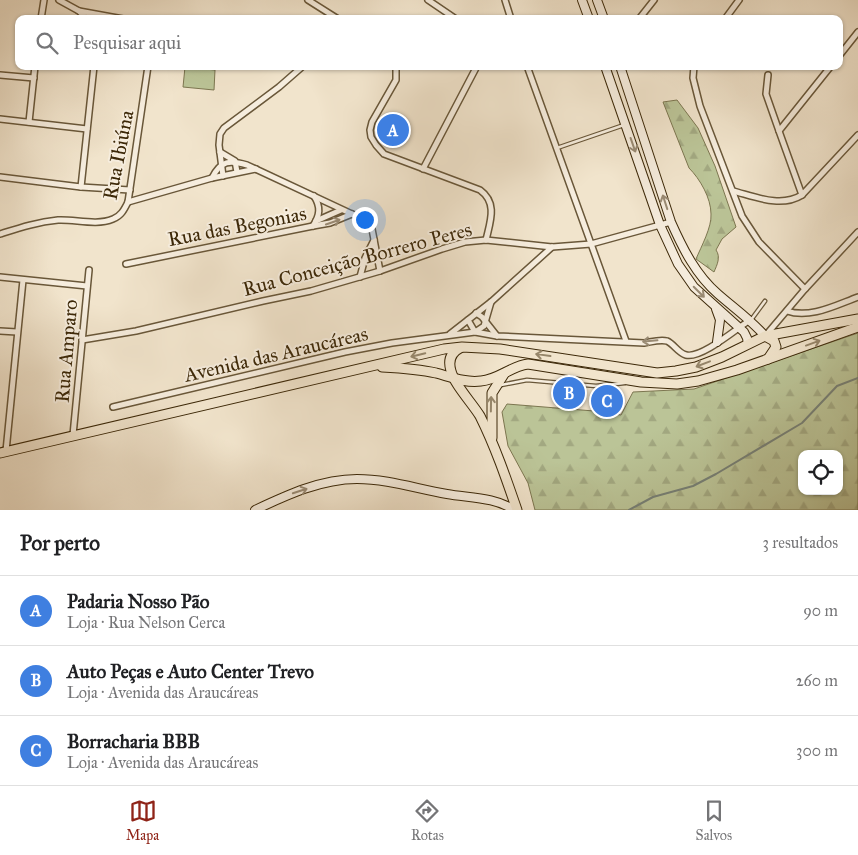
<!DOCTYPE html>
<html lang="pt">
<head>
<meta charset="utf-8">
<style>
  body { margin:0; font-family:"IM FELL Great Primer",serif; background:#f2f2f2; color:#202124 }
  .controls { position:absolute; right:15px; bottom:15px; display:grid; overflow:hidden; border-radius:10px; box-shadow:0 1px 4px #0004 }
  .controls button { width:45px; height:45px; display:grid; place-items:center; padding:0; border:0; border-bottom:1px solid #e0e0e0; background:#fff; color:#202124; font:25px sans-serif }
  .you { position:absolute; left:364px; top:219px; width:18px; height:18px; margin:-12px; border:4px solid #fff; border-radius:50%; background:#1a73e8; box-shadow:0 0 0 8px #1a73e833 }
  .badge { display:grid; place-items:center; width:32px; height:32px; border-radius:50%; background:#8f2418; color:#fff; font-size:16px; font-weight:700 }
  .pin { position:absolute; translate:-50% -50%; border:2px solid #fff; box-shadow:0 1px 5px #0006 }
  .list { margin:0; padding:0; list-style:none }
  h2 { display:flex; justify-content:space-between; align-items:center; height:65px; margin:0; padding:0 20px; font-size:21px }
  h2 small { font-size:16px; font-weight:400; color:#757577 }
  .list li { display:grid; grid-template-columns:32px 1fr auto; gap:15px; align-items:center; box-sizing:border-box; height:70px; padding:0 20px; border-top:1px solid #e0e0e0 }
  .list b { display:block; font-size:19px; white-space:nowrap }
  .list p { margin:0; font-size:16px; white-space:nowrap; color:#757577 }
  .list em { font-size:16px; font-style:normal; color:#757577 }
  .icon { flex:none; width:28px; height:28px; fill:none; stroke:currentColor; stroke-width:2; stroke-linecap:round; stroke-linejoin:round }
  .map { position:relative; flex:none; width:858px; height:510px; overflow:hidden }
  .search { position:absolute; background:#fff; box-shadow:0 1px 4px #0004; left:15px; right:15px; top:15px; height:55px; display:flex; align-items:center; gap:12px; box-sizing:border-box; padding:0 18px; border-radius:10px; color:#757577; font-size:19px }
  .sheet { height:275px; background:#fff }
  nav { display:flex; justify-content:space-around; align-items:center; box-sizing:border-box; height:70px; border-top:1px solid #e0e0e0; background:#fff; font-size:14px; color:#757577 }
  nav a { display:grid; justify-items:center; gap:2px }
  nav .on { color:#8f2418 }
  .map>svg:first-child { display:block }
  .green { fill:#bbc497; stroke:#7c7650 }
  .forest { fill:url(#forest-firs); stroke:#7c7650; fill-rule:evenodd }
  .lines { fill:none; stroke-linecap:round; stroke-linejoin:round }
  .stream { stroke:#778177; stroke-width:2 }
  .lane-casing { stroke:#695739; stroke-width:5 }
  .street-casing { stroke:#695739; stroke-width:8 }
  .secondary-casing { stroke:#3c2808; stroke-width:10 }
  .primary-casing { stroke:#3c2808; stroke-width:11 }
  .lane { stroke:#f6edde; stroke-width:2.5 }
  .street { stroke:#f6edde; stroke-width:5 }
  .secondary { stroke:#f6edde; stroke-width:8 }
  .primary { stroke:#f1e4cc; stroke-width:9 }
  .oneway { stroke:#998a73 }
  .oneway2 { stroke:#96866a }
  .labels { text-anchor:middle; stroke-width:4; stroke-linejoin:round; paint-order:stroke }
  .street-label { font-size:20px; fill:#3c2808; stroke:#f6edde }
</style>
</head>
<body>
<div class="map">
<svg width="858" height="510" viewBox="0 0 858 510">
  <defs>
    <pattern id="forest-firs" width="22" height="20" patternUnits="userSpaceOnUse" patternTransform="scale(1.25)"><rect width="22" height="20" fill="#bbc497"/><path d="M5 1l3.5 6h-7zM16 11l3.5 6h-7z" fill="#a2a881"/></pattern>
  </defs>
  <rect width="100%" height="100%" fill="#f1e4cc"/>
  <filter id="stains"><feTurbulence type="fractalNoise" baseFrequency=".004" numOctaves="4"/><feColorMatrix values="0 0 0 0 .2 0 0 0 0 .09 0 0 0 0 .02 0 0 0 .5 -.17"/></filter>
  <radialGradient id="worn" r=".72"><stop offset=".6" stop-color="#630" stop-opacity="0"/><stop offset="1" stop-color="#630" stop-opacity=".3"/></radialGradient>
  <path class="green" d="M185,67L215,70L214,90L183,87Z"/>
  <g class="forest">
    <path d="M677,100L698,128L715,166L736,227L722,239L716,250C721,257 717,265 714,272L696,259C701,247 712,227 711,214C711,198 700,179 689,168L663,102Z"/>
    <path d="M858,333V510H535L528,483L508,446L502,412L507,404L594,411L621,415L633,392L694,389ZM802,454H839V491H802Z"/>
  </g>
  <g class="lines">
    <path class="stream" d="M629,510L653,497L693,486L716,474L802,423L837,386L858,378"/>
    <g class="lane-casing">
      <g id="lane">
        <path d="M557,148L624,125"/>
        <path d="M751,320L765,301"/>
        <path d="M501,385L527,380L596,386L625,383"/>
      </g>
    </g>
    <g class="street-casing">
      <g id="street">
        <path d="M59,0L79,11L87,19"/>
        <path d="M308,0L338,19"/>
        <path d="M428,0L456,19"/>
        <path d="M505,0L511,19"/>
        <path d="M79,11L123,19"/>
        <path d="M41,19L44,0"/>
        <path d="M639,19L654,0"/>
        <path d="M725,19L739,0"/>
        <path d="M839,56L858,32"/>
        <path d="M396,66V80L372,122L370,130L371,137L376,145L384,154L480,190C498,203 490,222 486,240"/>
        <path d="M527,66L626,341"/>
        <path d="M694,66L693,78L700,106L742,216L759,242L805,289"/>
        <path d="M0,75L34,78"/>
        <path d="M768,75L766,94L779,131"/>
        <path d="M0,119L87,129"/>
        <path d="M29,122L35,66"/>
        <path d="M220,152L235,161L237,172"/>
        <path d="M423,169L477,66"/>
        <path d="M223,176L219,145L220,134L224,128L279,87L303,66"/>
        <path d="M0,177L81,187L130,190"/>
        <path d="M212,178C221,160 230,160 247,165L367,221L372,229L380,271"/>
        <path d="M81,187L94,66"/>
        <path d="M733,191C756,197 781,208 802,195L858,135"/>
        <path d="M802,195L779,131L831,66"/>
        <path d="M128,202L212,178L256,169"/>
        <path d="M316,221L341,210"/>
        <path d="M313,226C320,215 321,207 314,196"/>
        <path d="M0,234C19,228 37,222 58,220C75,219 96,226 113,219C121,216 124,210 128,202L148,66"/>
        <path d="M126,264L313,226L330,223L352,214"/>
        <path d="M0,277L87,286"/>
        <path d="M360,277L365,258L374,240"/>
        <path d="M787,311C810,319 836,305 858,297"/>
        <path d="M476,313L482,317L497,336"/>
        <path d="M468,320L475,332L497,336L644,343C651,342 660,339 667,341C674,344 678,353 686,355C701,359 736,329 750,320"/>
        <path d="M0,331L17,332"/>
        <path d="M450,334L491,302L552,247"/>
        <path d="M766,335L805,289L858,232"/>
        <path d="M82,340L136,331L263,301L311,291L380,271L442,249L465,242L486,240L552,247L591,244L671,222"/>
        <path d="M113,407L345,352L392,343L475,332L484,326L491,302"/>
        <path d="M73,435L89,270"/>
        <path d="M6,451L23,280"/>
      </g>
    </g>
    <g class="secondary-casing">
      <g id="secondary">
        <path d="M582,0L589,19"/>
        <path d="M597,0L604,19"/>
        <path d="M605,66L660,225L678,264L694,287L744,332L747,338L748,344"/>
        <path d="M620,66L671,222C683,249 696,275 718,294C734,308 751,320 765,336"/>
        <path d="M716,309L720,320L717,342"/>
        <path d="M255,510C287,495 321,479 357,479C388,479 417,489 447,494C469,498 495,497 514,510"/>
      </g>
    </g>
    <g class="primary-casing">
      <g id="primary">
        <path d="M765,336L774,341L776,347L768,359"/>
        <path d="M460,348C450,353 448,361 451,371C454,384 472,403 480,416C495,446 506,478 517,510"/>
        <path d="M382,367C400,368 418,369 436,373C451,377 465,383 481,381C498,380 511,366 528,364L641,382L677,384L698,381L737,370L858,327"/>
        <path d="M492,438V393L504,374"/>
        <path d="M0,453L444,349L462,347L500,349L657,373L676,371L696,367L722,357L765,336L858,319"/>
      </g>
    </g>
    <use href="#lane" class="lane"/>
    <use href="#street" class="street"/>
    <use href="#secondary" class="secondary"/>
    <use href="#primary" class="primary"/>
  </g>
  <defs><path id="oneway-shaft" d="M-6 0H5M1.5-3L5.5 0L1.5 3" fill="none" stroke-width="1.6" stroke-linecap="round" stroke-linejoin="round" transform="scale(1.25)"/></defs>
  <g class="oneway">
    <use href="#oneway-shaft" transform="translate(633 145) rotate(71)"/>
    <use href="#oneway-shaft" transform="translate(665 202) rotate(-108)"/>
    <use href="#oneway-shaft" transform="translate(333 222) rotate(-19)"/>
    <use href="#oneway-shaft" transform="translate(699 292) rotate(45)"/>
    <use href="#oneway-shaft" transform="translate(650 341) rotate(175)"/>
    <use href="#oneway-shaft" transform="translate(300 491) rotate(-18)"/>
  </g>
  <g class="oneway2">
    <use href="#oneway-shaft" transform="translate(813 343) rotate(-20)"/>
    <use href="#oneway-shaft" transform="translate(418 355) rotate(166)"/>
    <use href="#oneway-shaft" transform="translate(543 355) rotate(-172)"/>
    <use href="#oneway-shaft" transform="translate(703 364) rotate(159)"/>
    <use href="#oneway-shaft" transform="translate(491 404) rotate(-89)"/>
  </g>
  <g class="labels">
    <g class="street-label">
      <text transform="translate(118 155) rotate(-79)" y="7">Rua Ibiúna</text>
      <text transform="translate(237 226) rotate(-11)" y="7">Rua das Begonias</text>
      <text transform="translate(357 259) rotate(-15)" y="7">Rua Conceição Borrero Peres</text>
      <text transform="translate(66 351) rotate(-85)" y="7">Rua Amparo</text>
      <text transform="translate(276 354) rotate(-13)" y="7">Avenida das Araucáreas</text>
    </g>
  </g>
  <rect width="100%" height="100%" filter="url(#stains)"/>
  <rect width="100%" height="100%" fill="url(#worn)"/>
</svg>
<div class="controls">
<button><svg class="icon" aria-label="locate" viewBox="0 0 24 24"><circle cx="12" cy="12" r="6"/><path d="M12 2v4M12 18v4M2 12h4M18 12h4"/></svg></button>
</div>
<div class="you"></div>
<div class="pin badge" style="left:393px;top:130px;background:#3f7fe0">A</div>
<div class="pin badge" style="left:569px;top:393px;background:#3f7fe0">B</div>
<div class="pin badge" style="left:607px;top:401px;background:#3f7fe0">C</div>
<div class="search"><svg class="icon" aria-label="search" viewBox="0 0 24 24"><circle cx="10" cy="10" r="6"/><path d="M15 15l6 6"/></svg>Pesquisar aqui</div>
</div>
<section class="sheet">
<h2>Por perto<small>3 resultados</small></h2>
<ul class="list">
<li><span class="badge" style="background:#3f7fe0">A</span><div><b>Padaria Nosso Pão</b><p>Loja · Rua Nelson Cerca</p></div><em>90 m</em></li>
<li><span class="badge" style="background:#3f7fe0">B</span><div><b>Auto Peças e Auto Center Trevo</b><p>Loja · Avenida das Araucáreas</p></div><em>260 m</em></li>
<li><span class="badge" style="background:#3f7fe0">C</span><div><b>Borracharia BBB</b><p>Loja · Avenida das Araucáreas</p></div><em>300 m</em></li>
</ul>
</section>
<nav>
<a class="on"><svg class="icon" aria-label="map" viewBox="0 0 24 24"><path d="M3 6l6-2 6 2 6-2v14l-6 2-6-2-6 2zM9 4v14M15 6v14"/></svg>Mapa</a>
<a><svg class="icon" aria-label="directions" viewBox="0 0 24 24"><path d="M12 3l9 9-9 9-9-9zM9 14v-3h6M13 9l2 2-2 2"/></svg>Rotas</a>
<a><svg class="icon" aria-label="saved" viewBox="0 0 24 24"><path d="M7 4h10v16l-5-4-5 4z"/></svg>Salvos</a>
</nav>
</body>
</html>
